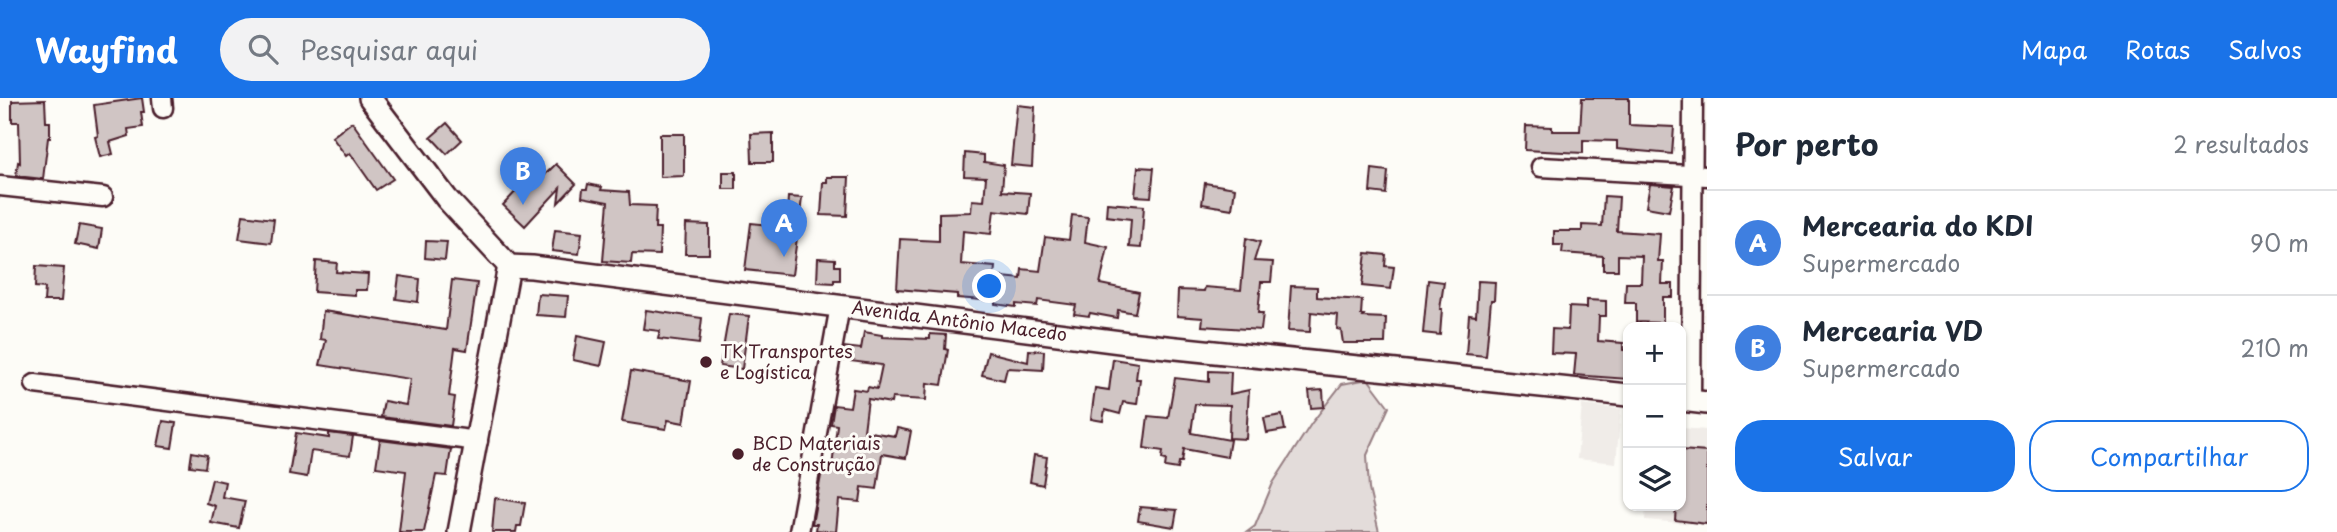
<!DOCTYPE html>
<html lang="pt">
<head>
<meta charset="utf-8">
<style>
  body { margin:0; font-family:"Playpen Sans",sans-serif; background:#f2f2f3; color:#1f2937 }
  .controls { position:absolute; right:21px; bottom:21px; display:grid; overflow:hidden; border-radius:14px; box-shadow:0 2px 5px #0004 }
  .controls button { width:63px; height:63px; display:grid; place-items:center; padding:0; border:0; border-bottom:2px solid #e0e1e3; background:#fff; color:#1f2937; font:35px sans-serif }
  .you { position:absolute; left:990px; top:189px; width:24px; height:24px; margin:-18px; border:5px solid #fff; border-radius:50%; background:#1a73e8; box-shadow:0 0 0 10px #1a73e833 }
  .badge { display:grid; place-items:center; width:46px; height:46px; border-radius:50%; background:#1a73e8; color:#fff; font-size:23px; font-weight:700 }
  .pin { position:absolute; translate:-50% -58px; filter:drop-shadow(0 2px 4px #0008) }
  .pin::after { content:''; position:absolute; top:37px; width:24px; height:21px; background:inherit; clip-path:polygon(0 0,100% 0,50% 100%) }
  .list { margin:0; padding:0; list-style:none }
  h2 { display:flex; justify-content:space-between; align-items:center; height:91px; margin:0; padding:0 28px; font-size:30px }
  h2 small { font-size:23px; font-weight:400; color:#747a83 }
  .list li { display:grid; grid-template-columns:46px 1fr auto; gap:21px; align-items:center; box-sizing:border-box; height:105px; padding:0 28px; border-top:2px solid #e0e1e3 }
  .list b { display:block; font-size:26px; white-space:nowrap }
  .list p { margin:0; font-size:23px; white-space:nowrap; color:#747a83 }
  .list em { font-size:23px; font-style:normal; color:#747a83 }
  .actions { display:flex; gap:14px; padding:21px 28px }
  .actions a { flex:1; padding:16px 0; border:2px solid #1a73e8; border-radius:28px; text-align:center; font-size:24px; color:#1a73e8 }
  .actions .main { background:#1a73e8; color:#fff }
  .icon { flex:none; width:38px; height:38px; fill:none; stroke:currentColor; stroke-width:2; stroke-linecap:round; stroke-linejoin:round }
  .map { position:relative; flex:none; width:1707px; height:434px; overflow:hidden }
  header { display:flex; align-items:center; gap:42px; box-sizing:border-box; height:98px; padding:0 35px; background:#1a73e8; color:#fff }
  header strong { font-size:33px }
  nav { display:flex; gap:38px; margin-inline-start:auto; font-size:24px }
  .search { width:490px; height:63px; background:#f2f2f3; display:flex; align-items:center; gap:18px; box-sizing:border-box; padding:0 24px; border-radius:38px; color:#747a83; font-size:26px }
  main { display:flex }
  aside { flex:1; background:#fff }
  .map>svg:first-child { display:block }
  .built { fill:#f0ece8 }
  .green { fill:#e3dcda; stroke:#967e82; stroke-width:2 }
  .building { fill:#d0c5c4; stroke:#4a1f2b; stroke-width:2 }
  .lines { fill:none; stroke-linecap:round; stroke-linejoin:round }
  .minor-casing { stroke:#4a1f2b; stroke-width:23 }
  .tertiary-casing { stroke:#4a1f2b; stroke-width:26 }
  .minor { stroke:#fdfcf7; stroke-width:18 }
  .tertiary { stroke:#fdfcf7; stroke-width:21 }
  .poi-dot { fill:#4a1f2b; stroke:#fdfcf7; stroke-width:2.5 }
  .labels { text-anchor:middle; stroke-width:6; stroke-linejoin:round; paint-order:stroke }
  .street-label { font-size:18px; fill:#4a1f2b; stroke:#fdfcf7 }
  .poi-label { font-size:18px; fill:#4a1f2b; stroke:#fdfcf7; text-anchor:start }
</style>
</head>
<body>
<header>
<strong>Wayfind</strong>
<div class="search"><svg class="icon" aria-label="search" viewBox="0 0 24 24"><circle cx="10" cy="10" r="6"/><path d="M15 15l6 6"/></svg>Pesquisar aqui</div>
<nav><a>Mapa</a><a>Rotas</a><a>Salvos</a></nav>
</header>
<main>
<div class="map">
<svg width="1707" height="434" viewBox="0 0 1707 434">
  <rect width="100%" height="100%" fill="#fdfcf7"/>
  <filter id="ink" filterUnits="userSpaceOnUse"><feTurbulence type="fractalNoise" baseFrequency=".0143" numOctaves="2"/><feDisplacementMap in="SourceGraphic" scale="14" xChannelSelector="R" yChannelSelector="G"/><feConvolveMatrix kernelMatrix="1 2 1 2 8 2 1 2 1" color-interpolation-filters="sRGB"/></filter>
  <g filter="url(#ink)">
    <g class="built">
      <path d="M1582,307L1621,311L1616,365L1577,361Z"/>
      <path d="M1681,330L1707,332V427L1645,422L1646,408H1681Z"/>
    </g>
    <path class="green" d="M1368,281L1389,309L1367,357L1369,391L1379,434H1247L1255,428L1273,385L1311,326L1342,286Z"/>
    <g class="building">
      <path d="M142,0L144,14H141L143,29L128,31L129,38L110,44L113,56L100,59L95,39L98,38L94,7Z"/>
      <path d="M1582,0H1629V27L1674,29L1672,56L1617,51V43L1583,42V55L1525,52L1526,28L1552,29V33H1580Z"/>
      <path d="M45,2L46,24H50V40H48L43,81L16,78L18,64L20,65L19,24H12V3Z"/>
      <path d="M1017,7L1035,9L1032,69L1011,67Z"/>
      <path d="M352,24L393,81L376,92L350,55L346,58L332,39Z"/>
      <path d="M447,25L462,42L447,56L431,39Z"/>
      <path d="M773,35V64H752L751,36Z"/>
      <path d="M660,36H684V78L660,79Z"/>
      <path d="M965,55L984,57V64L1004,67L1002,93L1030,95L1028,116L994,112L991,136L963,133L961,166L995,169L994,178L1021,181L1022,171L1040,173L1045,139L1069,142L1072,117L1088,119L1085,144L1108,149L1100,186L1139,194L1135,215L1118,212L1117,220L1090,215L1089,218L1074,216L1076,207L1038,202L1037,208L1016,206V209L995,206V203L957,200V196L897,191L900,141L939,143V115L971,114L972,102L984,103L986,79L964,78Z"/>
      <path d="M556,66L576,86L558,105L560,90L525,128L503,107L522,87L528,93Z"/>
      <path d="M1138,69L1154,70L1151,99L1135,98Z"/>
      <path d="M1372,71L1388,73L1386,96L1370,94Z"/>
      <rect x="723" y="74" width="13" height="17"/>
      <path d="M827,79H849L847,118L821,117L823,84H827Z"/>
      <path d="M1205,85L1235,90L1232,111L1202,106Z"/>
      <path d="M588,86L602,89L601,92L629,94L630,107L656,108L655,130H660L659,157L632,156L631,165L603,163L608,104L582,99L583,91H587Z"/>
      <path d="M1650,86L1674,88L1669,113L1646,109Z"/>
      <path d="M1604,98L1619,99L1617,133L1660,136L1658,163H1663L1662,186H1673V199H1663V225L1636,224V205H1625L1626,185H1641L1642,158L1618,157V172H1603V158L1562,155L1563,147H1554V133H1582V127L1602,128Z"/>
      <path d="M788,99L802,100L800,116L787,115Z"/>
      <path d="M1107,105L1144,108L1141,150L1129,149L1131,121L1106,118Z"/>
      <path d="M243,117L274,121L271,145L239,141Z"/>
      <path d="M751,125L789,129L788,139L797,140L792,177L745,172Z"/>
      <path d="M686,126L709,127V156H685Z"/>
      <path d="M79,127L102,131L99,151L75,146Z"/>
      <path d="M555,132L582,135L579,156L552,153Z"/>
      <path d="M1246,140L1260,144L1254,163L1273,164L1271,184H1261L1258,215H1263L1261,232L1202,228L1203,220L1177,218L1178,192L1204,193L1205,189L1241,192Z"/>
      <path d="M426,143L447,144L445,162L425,160Z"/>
      <path d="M1366,155L1386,157L1385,168L1394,169L1391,191L1362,188Z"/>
      <path d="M818,160L835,161V168H840V182H834V185L817,184Z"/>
      <path d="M316,163L337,165L336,174L368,176L367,192H355V197L314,194Z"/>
      <path d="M36,168L64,170L61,203H44L45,190L35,189Z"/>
      <path d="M399,178L420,181L418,204L396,201Z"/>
      <path d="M452,182L477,185L467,252L455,250L449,298L455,299L451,328L381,319L384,303L406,307L410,281L320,267L326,242L320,241L323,213L446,232Z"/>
      <path d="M1428,182L1444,184L1440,211H1442L1440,237L1423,235Z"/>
      <path d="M1478,183L1495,184L1494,202H1491L1486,258L1466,256L1469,217L1476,218Z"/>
      <path d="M1291,188L1317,189V199L1362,202L1361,217H1364L1363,219L1386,220L1385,245H1343L1341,232L1337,231L1338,217L1311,214L1310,234L1288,233Z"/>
      <path d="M538,196L568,198L566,219L536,217Z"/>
      <path d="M1587,202L1606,203V218H1599L1598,243L1623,245V252H1628V281L1574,277L1576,256L1551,255L1552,231L1568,232L1569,209L1587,210Z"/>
      <path d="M646,212L702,220L699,246L658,241L660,233L643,231Z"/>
      <path d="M729,216L749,218L742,271L720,268Z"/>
      <path d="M864,234L882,237V239L930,241V236L946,237L945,251L948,252L942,287L927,285L926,302L892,300L891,305L868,301L864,333L895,338L897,330L911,333L906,360L882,356L877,391L862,389L860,404L839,402L836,434L816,432L817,426H812L823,367L832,369L837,327L831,326L834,307L850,309L853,291L867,293L868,289L877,291L882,267L842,262L844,249L861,251Z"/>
      <path d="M577,238L606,244L601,268L573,262Z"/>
      <path d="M1029,252L1044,253L1043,272L1007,270L1004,282L982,277L988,254L1028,264Z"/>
      <path d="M1113,261L1138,265L1136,281H1140L1137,306L1123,304L1120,316L1105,312L1103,323L1091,321L1095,290L1109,292Z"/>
      <path d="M631,273L691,283L684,325L668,322L666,331L622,324Z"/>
      <path d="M1209,273L1231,274L1230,296L1249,292L1246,341L1229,340L1230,307L1195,306L1191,335L1230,342L1227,359L1184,351L1182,364H1179L1178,371L1165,369L1166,362L1162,361L1163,353L1144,350L1148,318L1168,320L1175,280L1209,284Z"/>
      <path d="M1323,292L1324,309L1311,310L1309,293Z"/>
      <path d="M1282,317L1285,332L1267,335L1264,320Z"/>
      <path d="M163,323L176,325L172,350L158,348Z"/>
      <path d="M296,335L329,340V335L353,338L350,358L311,353L307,379L289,376Z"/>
      <path d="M380,342L451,351L447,378L436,377L424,434H399L406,373L376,369Z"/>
      <path d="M1681,352L1707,354V426L1675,422L1676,408H1681Z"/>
      <path d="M192,354L207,357L205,370L190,368Z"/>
      <path d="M1034,357L1047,359L1043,387L1030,384Z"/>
      <path d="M212,381L225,384L222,399L245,403L239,430L211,425L215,408L206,405Z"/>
      <path d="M495,400L525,405L521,428H517L516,434H492Z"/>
      <path d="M1140,409L1177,412L1174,429L1138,423Z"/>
    </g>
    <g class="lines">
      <g class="minor-casing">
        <g id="minor">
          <path d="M162,0L163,10"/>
          <path d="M1541,69L1707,78"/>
          <path d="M0,88L103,99"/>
          <path d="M35,286L478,343"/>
          <path d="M1691,303L1693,0"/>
          <path d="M799,434L840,208"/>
        </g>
      </g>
      <g class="tertiary-casing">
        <g id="tertiary">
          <path id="s1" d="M370,0L447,101L509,168L532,169L1128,245L1628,297"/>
          <path d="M1681,302L1707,305"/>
          <path d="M459,434L509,168"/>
        </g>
      </g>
      <use href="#minor" class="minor"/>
      <use href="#tertiary" class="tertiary"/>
    </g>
  </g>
  <g class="poi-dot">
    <circle cx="706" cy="264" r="7"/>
    <circle cx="738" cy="356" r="7"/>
  </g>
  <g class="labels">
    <g class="street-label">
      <text dy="6" stroke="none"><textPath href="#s1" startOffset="672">Avenida Antônio Macedo</textPath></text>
    </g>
    <g class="poi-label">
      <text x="720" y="260">TK Transportes<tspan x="720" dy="21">e Logística</tspan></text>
      <text x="752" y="352">BCD Materiais<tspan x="752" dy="21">de Construção</tspan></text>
    </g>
  </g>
</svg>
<div class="controls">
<button>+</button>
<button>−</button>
<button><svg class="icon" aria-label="layers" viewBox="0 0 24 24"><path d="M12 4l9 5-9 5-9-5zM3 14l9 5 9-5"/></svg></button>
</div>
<div class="you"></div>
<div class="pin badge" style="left:784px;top:159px;background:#3f7fe0">A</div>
<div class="pin badge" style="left:523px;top:107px;background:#3f7fe0">B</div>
</div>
<aside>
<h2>Por perto<small>2 resultados</small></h2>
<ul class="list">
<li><span class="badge" style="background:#3f7fe0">A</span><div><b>Mercearia do KDI</b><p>Supermercado</p></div><em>90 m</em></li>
<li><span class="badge" style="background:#3f7fe0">B</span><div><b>Mercearia VD</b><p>Supermercado</p></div><em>210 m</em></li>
</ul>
<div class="actions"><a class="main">Salvar</a><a>Compartilhar</a></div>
</aside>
</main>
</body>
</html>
